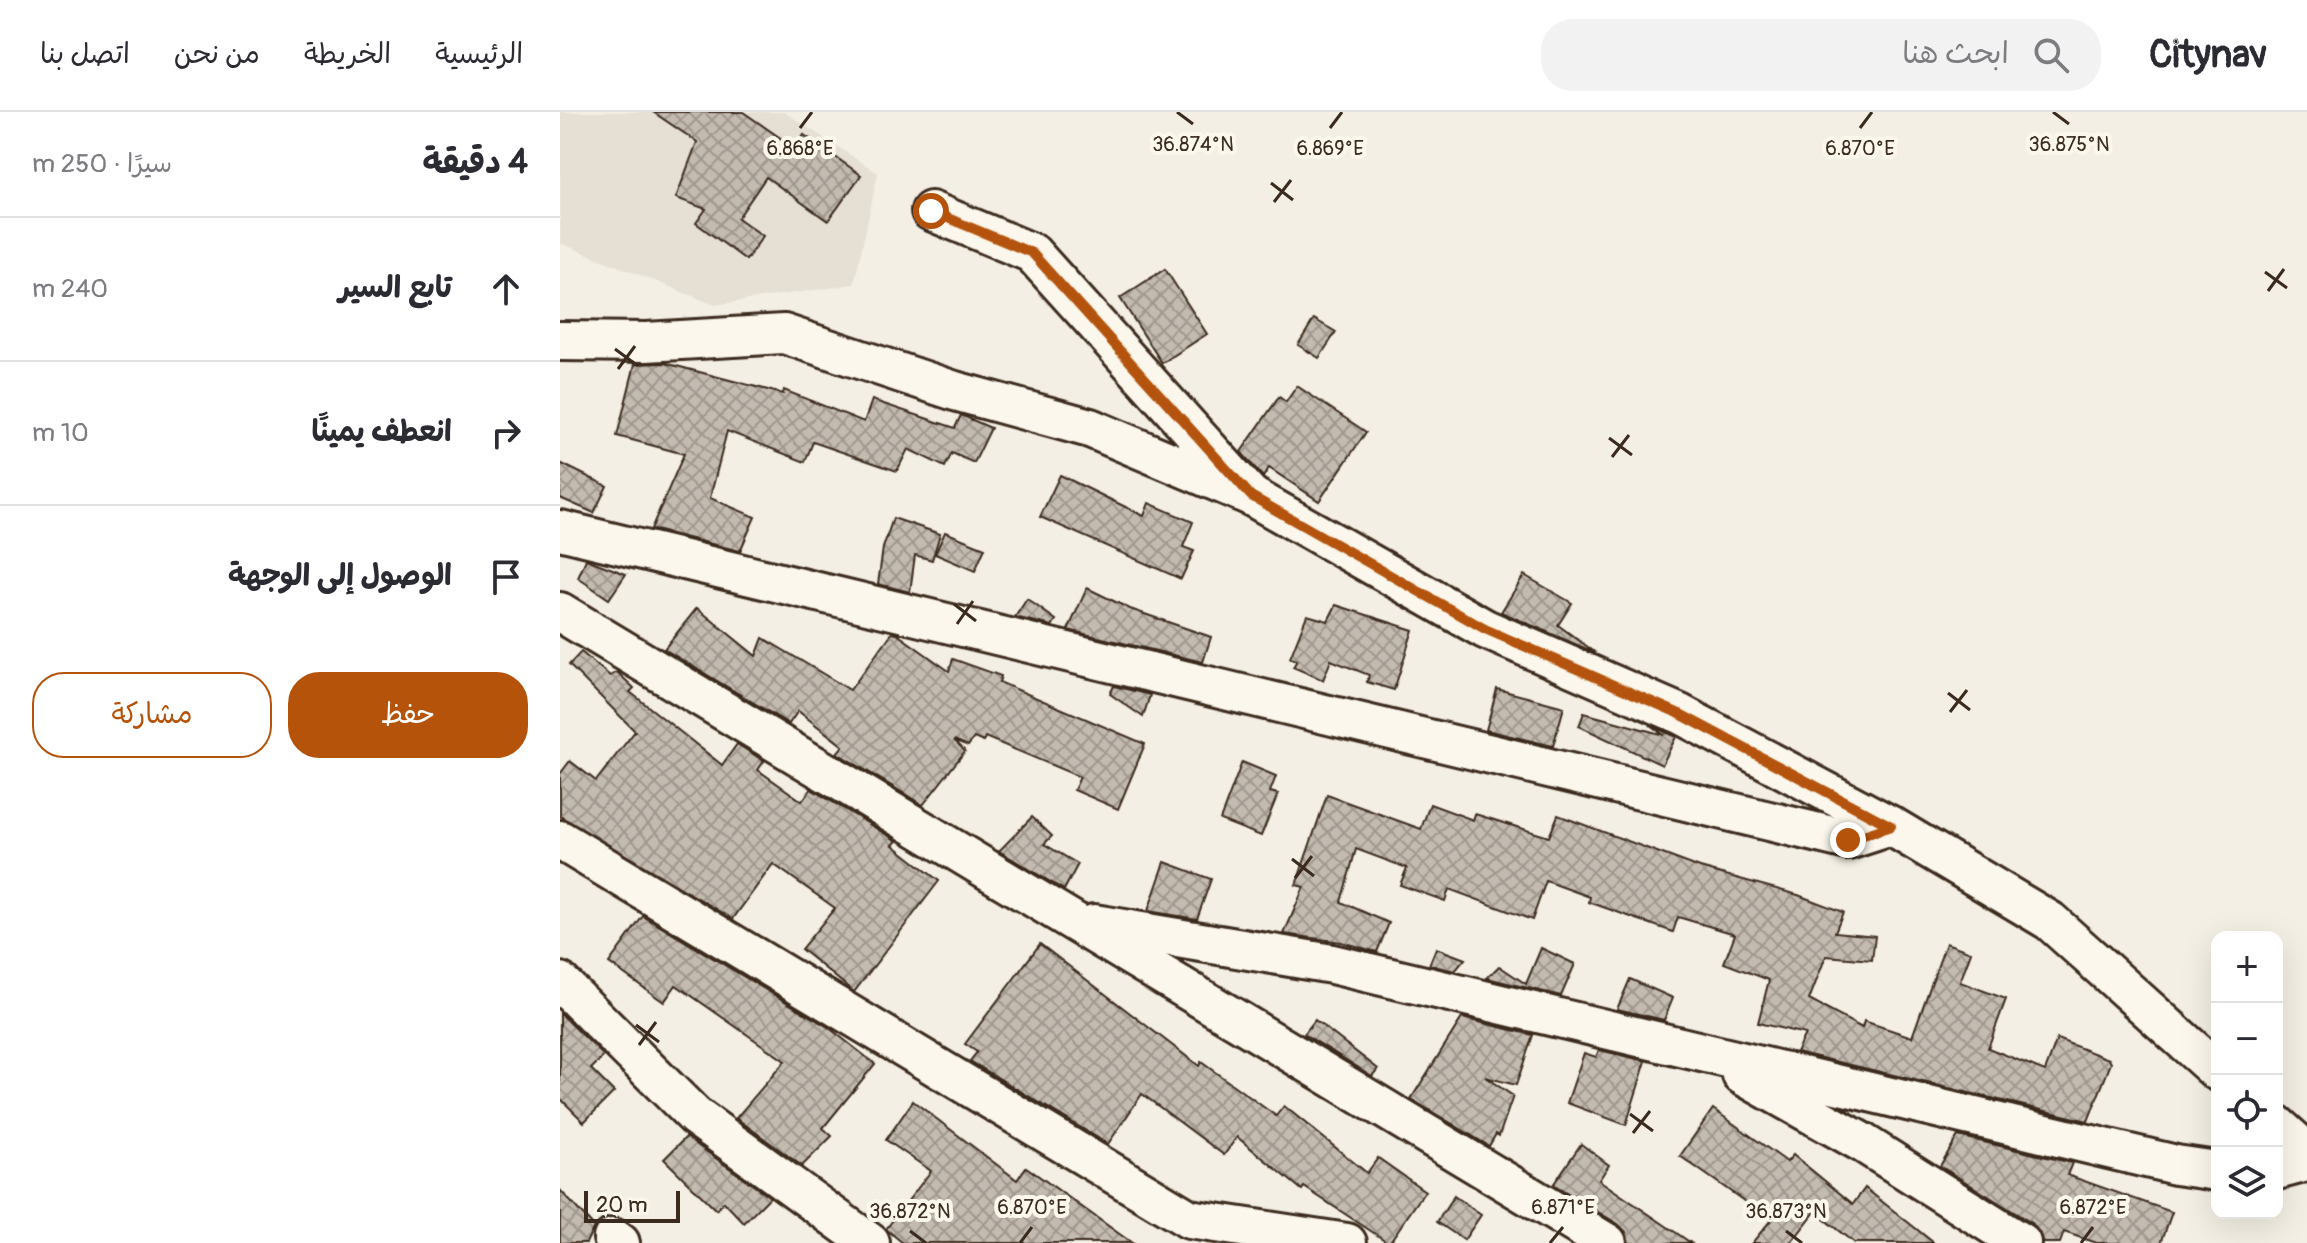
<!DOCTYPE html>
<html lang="ar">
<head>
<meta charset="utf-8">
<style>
  body { margin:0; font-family:Pangolin,"Playpen Sans Arabic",sans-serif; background:#f2f2f3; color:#2b2b33; direction:rtl }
  .controls { position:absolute; right:24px; bottom:24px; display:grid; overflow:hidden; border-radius:16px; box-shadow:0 8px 32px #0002 }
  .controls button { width:72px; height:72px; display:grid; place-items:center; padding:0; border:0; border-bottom:2px solid #e1e1e2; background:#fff; color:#2b2b33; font:40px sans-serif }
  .scale { position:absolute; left:24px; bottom:20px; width:96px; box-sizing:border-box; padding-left:8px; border:4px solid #3b2a1e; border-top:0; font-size:22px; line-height:28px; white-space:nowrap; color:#3b2a1e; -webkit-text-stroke:6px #fbf7ec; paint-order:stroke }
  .stop { position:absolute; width:24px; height:24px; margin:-18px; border:6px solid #b45309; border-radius:50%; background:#fff }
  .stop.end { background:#b45309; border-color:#fff; box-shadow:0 2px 8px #0008 }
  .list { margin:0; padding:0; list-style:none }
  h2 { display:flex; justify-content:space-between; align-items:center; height:104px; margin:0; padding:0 32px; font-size:34px }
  h2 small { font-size:26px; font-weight:400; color:#7c7c81 }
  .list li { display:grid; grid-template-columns:52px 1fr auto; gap:24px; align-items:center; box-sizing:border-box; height:144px; padding:0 32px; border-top:2px solid #e1e1e2 }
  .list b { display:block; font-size:30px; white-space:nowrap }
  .list em { font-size:26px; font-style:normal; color:#7c7c81 }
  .actions { display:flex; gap:16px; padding:24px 32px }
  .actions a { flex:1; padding:18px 0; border:2px solid #b45309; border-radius:32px; text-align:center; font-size:28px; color:#b45309 }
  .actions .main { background:#b45309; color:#fff }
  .icon { flex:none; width:44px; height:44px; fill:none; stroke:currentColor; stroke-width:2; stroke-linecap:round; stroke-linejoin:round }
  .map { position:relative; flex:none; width:1747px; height:1131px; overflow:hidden; direction:ltr }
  header { display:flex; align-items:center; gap:48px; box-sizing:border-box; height:112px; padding:0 40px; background:#fff; border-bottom:2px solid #e1e1e2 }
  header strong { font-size:38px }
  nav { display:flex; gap:44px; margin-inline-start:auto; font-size:28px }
  .search { width:560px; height:72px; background:#f2f2f3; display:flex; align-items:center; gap:20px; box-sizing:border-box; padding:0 28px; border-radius:32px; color:#7c7c81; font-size:30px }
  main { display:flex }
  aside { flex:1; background:#fff }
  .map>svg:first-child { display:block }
  .built { fill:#e5dfd4 }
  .building { fill:url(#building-cross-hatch); stroke:#3b2a1e; stroke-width:2 }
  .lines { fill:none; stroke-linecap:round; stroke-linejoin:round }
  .street-casing { stroke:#3b2a1e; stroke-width:44 }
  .street { stroke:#fbf7ec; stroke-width:38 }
  .route { stroke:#b45309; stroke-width:10 }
  .ticks { fill:none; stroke:#3b2a1e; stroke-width:3 }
  .ticks-label { font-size:20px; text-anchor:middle; fill:#3b2a1e; stroke:#fbf7ec; stroke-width:8; stroke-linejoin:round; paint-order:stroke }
</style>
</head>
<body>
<header>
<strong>Citynav</strong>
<div class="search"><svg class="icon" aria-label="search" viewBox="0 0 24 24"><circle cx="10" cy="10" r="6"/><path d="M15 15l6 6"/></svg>ابحث هنا</div>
<nav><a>الرئيسية</a><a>الخريطة</a><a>من نحن</a><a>اتصل بنا</a></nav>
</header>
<main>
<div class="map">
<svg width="1747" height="1131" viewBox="0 0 1747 1131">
  <defs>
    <pattern id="building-cross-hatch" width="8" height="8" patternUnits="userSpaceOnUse" patternTransform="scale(2)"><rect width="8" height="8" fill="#c3bbb0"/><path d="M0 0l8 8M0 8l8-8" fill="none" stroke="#a0988f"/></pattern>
  </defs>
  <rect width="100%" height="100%" fill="#f3efe4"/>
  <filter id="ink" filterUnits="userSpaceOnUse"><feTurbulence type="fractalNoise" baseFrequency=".0125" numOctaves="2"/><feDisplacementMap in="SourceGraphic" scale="16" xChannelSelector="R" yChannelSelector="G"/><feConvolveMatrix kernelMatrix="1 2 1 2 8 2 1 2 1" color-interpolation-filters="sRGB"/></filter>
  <g filter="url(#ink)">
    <path class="built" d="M0,0H224L318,61L294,172L155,193L0,131Z"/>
    <g class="building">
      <path d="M93,0H183L235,36L244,23L301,63L268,109L206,65L178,106L203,124L186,148L136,111L146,97L116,86L137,30Z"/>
      <path d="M605,157L647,222L602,251L560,186Z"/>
      <path d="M754,207L776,220L759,246L738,233Z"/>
      <path d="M105,251L223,282L224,278L304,310L312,288L395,316L401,303L431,316L414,351L392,341L385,355L348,337L337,359L253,330L245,350L167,319L150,386L195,405L180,439L91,417L124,342L57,324L75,252Z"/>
      <path d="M737,274L806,320L759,389L709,356L703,365L681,340L719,285L726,290Z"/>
      <path d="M0,351L47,374L34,401L0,386Z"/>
      <path d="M500,363L584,404L589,391L633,410L623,435L634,439L621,467L480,405Z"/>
      <path d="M333,406L380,422L372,448L355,443L350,480L318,472L323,436Z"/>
      <path d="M385,420L425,436L415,459L375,442Z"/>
      <path d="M26,447L66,462L49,487L18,466Z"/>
      <path d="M964,463L1012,491L998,513L1036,541L941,500Z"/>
      <path d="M527,476L570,497L651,525L643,550L508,518Z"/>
      <path d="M467,487L496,508L492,514L455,505Z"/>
      <path d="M776,493L853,518L834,578L807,570L809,563L771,548L763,568L733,555L737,548L730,546L747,503L768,509Z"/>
      <path d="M137,496L196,544L203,526L290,578L332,521L337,522L389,559L393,547L441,564L439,570L585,632L558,697L514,678L520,665L425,625L423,630L414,626L408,634L394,628L405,639L363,693L277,641L283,634L238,599L229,612L104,537Z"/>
      <path d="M21,540L50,564L57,560L74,576L70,580L162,653L177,632L204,649L198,658L242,689L251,677L337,729L333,733L379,769L294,880L241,837L275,796L213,752L173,807L0,704V662L10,649L36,669L75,619L9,553Z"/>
      <path d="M554,574L590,583L583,605L550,582Z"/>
      <path d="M937,577L1004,595L993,634L926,618Z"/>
      <path d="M1024,601L1104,623L1090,613L1116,625L1102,653L1019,614Z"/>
      <path d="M682,650L716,664L710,680L718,682L701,724L660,708Z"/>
      <path d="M767,683L861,717L870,692L913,708L915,702L989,725L998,703L1140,756L1238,783L1283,800L1275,820L1315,824L1312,848L1266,844L1249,888L1302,916L1304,909L1352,925L1386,831L1411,840L1400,870L1446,887L1428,936L1485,959L1497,927L1549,947L1551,951L1528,1009L1236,940L1245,922L1198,911L1209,868L1164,851L1175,822L1118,805L1113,820L1029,790L1030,785L986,769L972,808L889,777L885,789L840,773L847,756L796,737L781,790L829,811L817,840L781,830L724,822L744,775L736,773Z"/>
      <path d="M472,705L492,724L484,732L518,752L504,778L439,739Z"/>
      <path d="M605,750L651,767L637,807L588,799Z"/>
      <path d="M83,804L268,915L315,952L263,1016L272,1024L242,1054L176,1006L225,949L116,873L104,890L49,851Z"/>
      <path d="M480,832L639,954L641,950L716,1004L724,994L807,1061L818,1046L865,1079L829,1131L744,1075L742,1078L677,1025L664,1043L582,982L548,1032L410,949L417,940L405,932Z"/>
      <path d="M876,836L905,847L895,859L869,853Z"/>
      <path d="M981,836L1015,852L1001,884L927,866L939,854L966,872Z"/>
      <path d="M1070,867L1113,886L1104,908L1057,897Z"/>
      <path d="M0,901L44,944L31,957L54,980L24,1010L0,986Z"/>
      <path d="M902,906L973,923L956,973L925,965L953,984L939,1024L936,1022L929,1034L851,987Z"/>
      <path d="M755,908L818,957L812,964L744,922Z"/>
      <path d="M1039,938L1086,949L1066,1013L1007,991L1024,941L1036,945Z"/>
      <path d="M353,989L457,1068L466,1055L572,1131H343L326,1117L371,1059L326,1028Z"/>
      <path d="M1153,997L1227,1050L1233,1043L1293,1092L1305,1076L1374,1131H1294L1255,1100L1231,1131H1192L1211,1108L1120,1044Z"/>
      <path d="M1398,1024L1512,1051L1507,1063L1612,1100L1601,1131H1536L1504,1120L1500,1131H1483L1473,1112L1380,1054Z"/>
      <path d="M126,1025L210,1085L184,1111L164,1090L156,1098L104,1047Z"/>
      <path d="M1021,1032L1049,1053L1039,1068L1131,1131H1069L1066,1120L1058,1112L993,1073Z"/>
      <path d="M0,1078L34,1115L26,1131H0Z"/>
      <path d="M894,1084L921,1103L904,1128L877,1110Z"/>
    </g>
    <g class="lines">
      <g class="street-casing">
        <g id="street">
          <path d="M0,229L86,230L224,222L395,279L530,316L691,384L472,141L371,99"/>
          <path d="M691,384L925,517L1120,602L1331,714L1490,809L1657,959"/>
          <path d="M0,418L1288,728L1331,714"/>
          <path d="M0,500L1047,1131"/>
          <path d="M0,728L629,1107L787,1131"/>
          <path d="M534,812L772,852L1616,1053L1657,1059"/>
          <path d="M0,870L135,1004L310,1131"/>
          <path d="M1182,963L1303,1031L1461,1131"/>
          <path d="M1717,1013L1747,1040"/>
          <path d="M1717,1058L1747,1050"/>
          <path d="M53,1126L60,1131"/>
        </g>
      </g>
      <use href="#street" class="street"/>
    </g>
  </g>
  <g class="lines" filter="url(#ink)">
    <path class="route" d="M371,99L472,141L691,384L925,517L1120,602L1331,714L1288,728"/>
  </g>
  <path class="ticks" d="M617,0L633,12M1493,0L1509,12M240,16L252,0M770,16L782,0M1300,16L1312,0M711,71L733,88M714,90L731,68M1705,160L1727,176M1708,179L1724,157M55,237L78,254M58,257L75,234M1049,326L1072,343M1052,345L1069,323M394,492L416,509M397,512L413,489M1388,581L1410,598M1390,600L1407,578M732,747L754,764M735,766L752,744M76,913L99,930M79,933L96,910M1070,1002L1093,1019M1073,1021L1090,999M350,1119L366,1131M1226,1119L1242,1131M460,1131L472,1115M990,1131L1003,1115M1521,1131L1533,1115"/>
  <g class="ticks-label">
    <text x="633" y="39">36.874°N</text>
    <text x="1509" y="39">36.875°N</text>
    <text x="240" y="43">6.868°E</text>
    <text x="770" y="43">6.869°E</text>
    <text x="1300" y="43">6.870°E</text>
    <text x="472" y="1102">6.870°E</text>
    <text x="1003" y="1102">6.871°E</text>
    <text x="1533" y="1102">6.872°E</text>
    <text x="350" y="1106">36.872°N</text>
    <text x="1226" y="1106">36.873°N</text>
  </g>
</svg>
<div class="controls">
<button>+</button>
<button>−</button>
<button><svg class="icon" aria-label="locate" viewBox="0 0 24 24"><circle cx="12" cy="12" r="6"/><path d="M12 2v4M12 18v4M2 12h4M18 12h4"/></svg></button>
<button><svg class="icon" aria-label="layers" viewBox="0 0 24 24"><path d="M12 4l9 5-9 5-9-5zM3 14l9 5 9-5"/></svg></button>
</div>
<div class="scale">20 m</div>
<div class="stop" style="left:371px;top:99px"></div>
<div class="stop end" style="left:1288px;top:728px"></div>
</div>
<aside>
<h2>4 دقيقة<small>سيرًا · 250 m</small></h2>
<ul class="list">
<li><svg class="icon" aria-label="ahead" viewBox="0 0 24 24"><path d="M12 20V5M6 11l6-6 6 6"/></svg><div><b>تابع السير</b></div><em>240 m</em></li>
<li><svg class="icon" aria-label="right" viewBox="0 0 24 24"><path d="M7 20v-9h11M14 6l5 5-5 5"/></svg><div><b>انعطف يمينًا</b></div><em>10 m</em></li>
<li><svg class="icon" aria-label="arrive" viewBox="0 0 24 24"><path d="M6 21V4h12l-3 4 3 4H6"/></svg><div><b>الوصول إلى الوجهة</b></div></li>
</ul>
<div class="actions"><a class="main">حفظ</a><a>مشاركة</a></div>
</aside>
</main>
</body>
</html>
